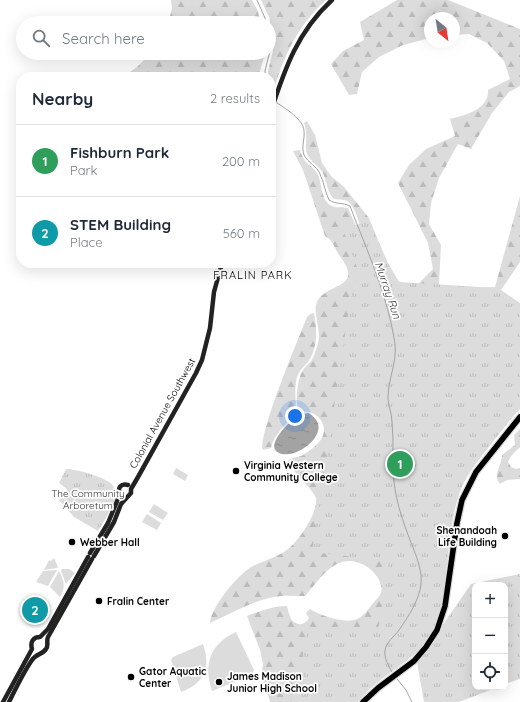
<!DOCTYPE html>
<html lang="en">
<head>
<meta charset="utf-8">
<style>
  body { margin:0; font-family:Quicksand,sans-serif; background:#f2f2f3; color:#1f2937 }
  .controls { position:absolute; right:12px; bottom:12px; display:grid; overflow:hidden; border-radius:8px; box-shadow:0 4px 16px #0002 }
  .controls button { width:36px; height:36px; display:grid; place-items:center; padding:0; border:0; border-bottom:1px solid #e0e1e3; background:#fff; color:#1f2937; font:20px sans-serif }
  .compass { position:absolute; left:424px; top:12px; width:36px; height:36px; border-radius:50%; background:#fff; box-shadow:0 4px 16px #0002; rotate:150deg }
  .you { position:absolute; left:295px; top:416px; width:14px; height:14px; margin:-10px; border:3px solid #fff; border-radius:50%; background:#1a73e8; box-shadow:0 0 0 6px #1a73e833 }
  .badge { display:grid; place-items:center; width:26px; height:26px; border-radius:50%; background:#2563eb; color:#fff; font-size:13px; font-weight:700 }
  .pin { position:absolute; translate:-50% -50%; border:2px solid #fff; box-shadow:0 1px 4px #0006 }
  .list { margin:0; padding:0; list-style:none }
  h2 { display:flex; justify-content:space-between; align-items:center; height:52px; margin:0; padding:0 16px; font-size:17px }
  h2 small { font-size:13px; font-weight:400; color:#747a83 }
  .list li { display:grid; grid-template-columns:26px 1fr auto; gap:12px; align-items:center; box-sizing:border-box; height:72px; padding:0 16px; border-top:1px solid #e0e1e3 }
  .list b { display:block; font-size:15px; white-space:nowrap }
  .list p { margin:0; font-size:13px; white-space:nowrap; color:#747a83 }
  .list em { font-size:13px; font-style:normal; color:#747a83 }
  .icon { flex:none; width:22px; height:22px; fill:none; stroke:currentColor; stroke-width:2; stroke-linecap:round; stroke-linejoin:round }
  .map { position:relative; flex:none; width:520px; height:702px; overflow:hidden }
  .search { position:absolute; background:#fff; box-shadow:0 4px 16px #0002; left:16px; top:16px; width:260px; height:44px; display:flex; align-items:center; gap:10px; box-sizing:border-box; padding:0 14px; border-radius:22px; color:#747a83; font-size:15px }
  .panel { position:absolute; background:#fff; box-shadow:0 4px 16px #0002; left:16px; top:72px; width:260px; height:196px; border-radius:16px }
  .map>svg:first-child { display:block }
  .grass { fill:#dcdcdc }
  .forest { fill:url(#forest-firs) }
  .park { fill:url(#park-tufts) }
  .water { fill:url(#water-ripples) }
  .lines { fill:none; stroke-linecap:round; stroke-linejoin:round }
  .stream { stroke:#a3a3a3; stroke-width:1 }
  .primary-casing { stroke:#dbdbdb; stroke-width:8 }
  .secondary { stroke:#222; stroke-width:4.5 }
  .primary { stroke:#000; stroke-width:5.5 }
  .poi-dot { fill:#000; stroke:#fff; stroke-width:1.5 }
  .labels { text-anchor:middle; stroke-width:3.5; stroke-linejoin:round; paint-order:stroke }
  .street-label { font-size:10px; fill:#000; stroke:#fff }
  .poi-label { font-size:10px; font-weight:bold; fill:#000; stroke:#fff; text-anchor:start }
  .park-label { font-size:10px; fill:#333; stroke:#fff }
  .neighbourhood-label { font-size:11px; letter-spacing:1px; fill:#000; stroke:#fff }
  .water-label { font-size:11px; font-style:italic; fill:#444; stroke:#fff }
</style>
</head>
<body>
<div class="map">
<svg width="520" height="702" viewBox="0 0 520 702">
  <defs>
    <pattern id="forest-firs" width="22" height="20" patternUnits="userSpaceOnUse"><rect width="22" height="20" fill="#dcdcdc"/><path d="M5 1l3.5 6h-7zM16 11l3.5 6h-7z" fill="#bbb"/></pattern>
    <pattern id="park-tufts" width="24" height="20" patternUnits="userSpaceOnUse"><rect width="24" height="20" fill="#dcdcdc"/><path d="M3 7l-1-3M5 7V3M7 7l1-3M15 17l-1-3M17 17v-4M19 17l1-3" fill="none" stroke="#bbb"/></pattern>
    <pattern id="water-ripples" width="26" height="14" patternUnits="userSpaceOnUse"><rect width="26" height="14" fill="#a3a3a3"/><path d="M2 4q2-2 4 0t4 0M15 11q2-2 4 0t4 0" fill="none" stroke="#8b8b8b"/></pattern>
  </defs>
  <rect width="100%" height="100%" fill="#fff"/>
  <g class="grass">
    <path d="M176,468L188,475L185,481L173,474Z"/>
    <path d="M154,504L168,513L163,520L149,512Z"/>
    <path d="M147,514L161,523L157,530L142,522Z"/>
    <path d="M54,558L58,567L57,568L44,570L49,560L51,561Z"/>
    <path d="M62,569H69L75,573L66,584L61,571Z"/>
    <path d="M57,570L48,586L36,582L43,571Z"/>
    <path d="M59,571C64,581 66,587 60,597L50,587Z"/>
    <path d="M236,632L254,670L252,675L212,691C203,664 210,644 236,632Z"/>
    <path d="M203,644C211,667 205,683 181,692L171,660L173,657Z"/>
  </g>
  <g class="forest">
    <path d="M171,0H252L258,11L260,23H168L172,9Z"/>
    <path d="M261,0H326C297,27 286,52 274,88L271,84V77H269L268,71L273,51L269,39L270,19Z"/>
    <path d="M397,0H448L520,29V86L509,92L492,113L471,149L458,144L439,178L431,203L429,224L441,245L439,284L440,286L470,288L495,287L520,196V262L501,290L520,303V314L472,369L365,243C362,233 356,205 347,201C343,199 338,200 334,199C327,192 327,182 323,173C319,166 310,161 307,154C304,144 309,135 304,123L307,121L315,135L322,163L331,176L344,187L369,218L388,265L397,280L402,283H419L433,269L428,243L398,183L409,165L426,149L455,136L450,119C465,115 489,110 488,90L510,79L504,61L487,43L469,34L454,35V18H430V38L403,45L379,57L362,72L357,94L349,95L331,64L343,51L364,40L360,22Z"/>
    <path d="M151,53H265L260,71L261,77H123L137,67Z"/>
    <path d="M300,150C304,166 313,164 318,175C322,184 321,199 330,205C335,209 342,206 348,208L355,224L407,549L354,702H270L266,688L261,677L263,664L260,650L247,616C260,611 273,606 287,606C288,610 289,615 291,619C296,626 305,626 309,618L306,613L310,609C319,615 342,623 353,620C361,619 365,613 370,607C373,603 377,599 380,595C386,583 372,568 362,564C353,560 344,560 335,565C323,572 314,586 305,596C295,596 284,595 274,597C252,601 230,614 210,623C211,607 238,574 253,566C263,561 274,558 284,552C297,544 318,514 316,498C314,491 292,469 286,463C293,455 295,459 303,455C317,447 332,433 319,418C314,412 308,411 301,412C300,410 299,408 298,407C295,399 298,377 303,370C305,367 308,364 311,361C314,357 315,352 317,347C323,330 312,315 317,302C326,282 366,290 339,255C334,247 333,240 325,236L303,170L293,151Z"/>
    <path d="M314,313C317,329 318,344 310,359C306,365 300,369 297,377C294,388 296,403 296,414C287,423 273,435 271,448L263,450C257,437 299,337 307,317L310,314Z"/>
    <path d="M520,429V447L511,456L508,462L511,467L516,469L520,468V479L507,480L500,484C492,475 502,466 502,455L515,445L514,435Z"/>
  </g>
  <g class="park">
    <path d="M369,220L388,263L399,282L495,288L520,304V409C509,421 499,434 489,447C477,462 465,476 459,495C452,514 451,535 448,555C445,580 445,606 434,629C418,662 379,674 358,702H294L308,627L378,631L389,561L312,552L353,282L362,281L343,230Z"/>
    <path d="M66,469C76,469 100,476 109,482C115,486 117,493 116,499H115L109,513L98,531L74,517L59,500L67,489L59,483Z"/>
    <path d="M520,574V679L505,684V585H475V687H498L459,702H424L417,662L471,584Z"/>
  </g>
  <path class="water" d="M308,413C336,428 301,458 282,454C261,449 288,423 296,417C300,415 304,414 308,413Z"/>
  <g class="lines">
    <g class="stream">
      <path d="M257,0L265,18V23"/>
      <path d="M265,77V71L270,51L269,49"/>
      <path d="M277,103C285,108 304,120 304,131C305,139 301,147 304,155C308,163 317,166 320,174C324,182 325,192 329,200C337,205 342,202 350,206C367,251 388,296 395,344C397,363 388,379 388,398C388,405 392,414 392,422C394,442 392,462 394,482C396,499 401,516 407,532C412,546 419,560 421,575C423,595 410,614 399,630C394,637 387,641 385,650C384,658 388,665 392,672"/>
      <path d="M397,679L406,690L412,702"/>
    </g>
    <g class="primary-casing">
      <path id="primary" d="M363,702L378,688L414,661L426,647L437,630L445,606L457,523L462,500L476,472L520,417"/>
    </g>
    <g class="secondary">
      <path d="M271,111C285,68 298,31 332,0"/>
      <path d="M90,553L108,523L120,494C117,488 121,483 128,485"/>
      <path d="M94,556L114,522L121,504L131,493V489L138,477L196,373L202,360L210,328L214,292L222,263"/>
      <path d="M3,702L32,649C30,642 33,637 40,637L48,629L88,557"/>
      <path d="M9,702C16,688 23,673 32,660C36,654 43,654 46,649C49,645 46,642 48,637L92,559"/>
    </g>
    <use href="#primary" class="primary"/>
  </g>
  <g class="poi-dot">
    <circle cx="236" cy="471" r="4"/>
    <circle cx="505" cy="536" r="4"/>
    <circle cx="72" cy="542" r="4"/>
    <circle cx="99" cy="601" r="4"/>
    <circle cx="131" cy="677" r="4"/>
    <circle cx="219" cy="682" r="4"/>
  </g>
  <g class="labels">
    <g class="street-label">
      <text transform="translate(162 413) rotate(-61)" y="4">Colonial Avenue Southwest</text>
    </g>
    <g class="poi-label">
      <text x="244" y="469">Virginia Western<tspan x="244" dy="12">Community College</tspan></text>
      <text x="497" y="534" text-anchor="end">Shenandoah<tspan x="497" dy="12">Life Building</tspan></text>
      <text x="80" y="546">Webber Hall</text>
      <text x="107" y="605">Fralin Center</text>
      <text x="139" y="675">Gator Aquatic<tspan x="139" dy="12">Center</tspan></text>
      <text x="227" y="680">James Madison<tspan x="227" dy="12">Junior High School</tspan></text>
    </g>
    <g class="park-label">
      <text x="88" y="497">The Community<tspan x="88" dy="12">Arboretum</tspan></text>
    </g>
    <g class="neighbourhood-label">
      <text x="253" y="279">FRALIN PARK</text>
    </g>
    <g class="water-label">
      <text transform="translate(388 290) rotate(71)" y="4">Murray Run</text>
    </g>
  </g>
</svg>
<div class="controls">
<button>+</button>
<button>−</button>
<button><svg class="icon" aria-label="locate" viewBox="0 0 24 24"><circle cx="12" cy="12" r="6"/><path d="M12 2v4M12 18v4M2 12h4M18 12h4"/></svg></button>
</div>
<svg class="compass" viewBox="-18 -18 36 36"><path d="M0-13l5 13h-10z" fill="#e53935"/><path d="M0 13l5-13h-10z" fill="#747a83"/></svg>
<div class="you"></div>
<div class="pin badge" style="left:400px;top:464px;background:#2e9e5b">1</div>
<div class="pin badge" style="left:35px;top:610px;background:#0f9aa8">2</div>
<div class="search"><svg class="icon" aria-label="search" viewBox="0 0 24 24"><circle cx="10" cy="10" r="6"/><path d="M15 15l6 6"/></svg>Search here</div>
<section class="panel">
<h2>Nearby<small>2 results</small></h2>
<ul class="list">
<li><span class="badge" style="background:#2e9e5b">1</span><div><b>Fishburn Park</b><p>Park</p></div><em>200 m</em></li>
<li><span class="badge" style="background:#0f9aa8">2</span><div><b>STEM Building</b><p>Place</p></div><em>560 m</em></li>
</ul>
</section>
</div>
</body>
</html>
